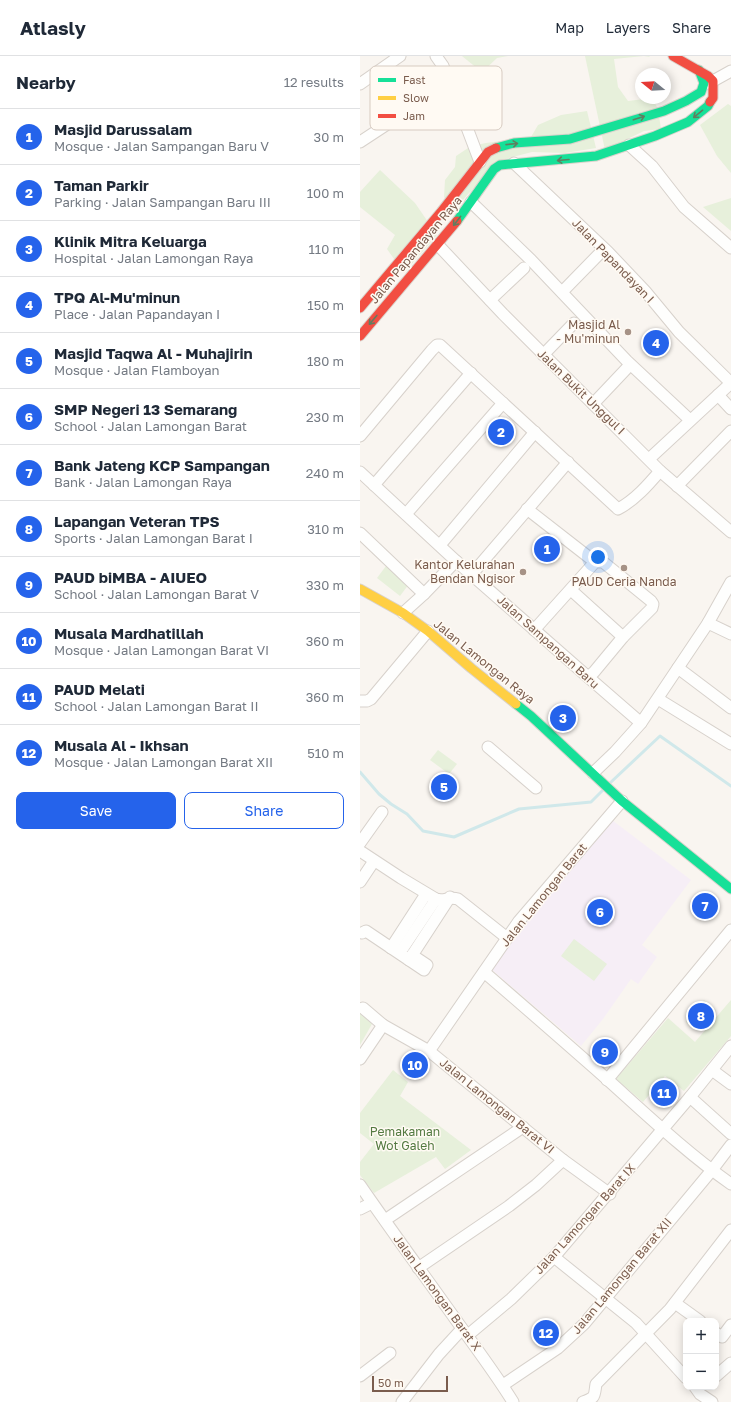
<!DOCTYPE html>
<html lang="en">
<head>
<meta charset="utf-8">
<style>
  body { margin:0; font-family:"Golos Text",sans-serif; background:#f2f2f3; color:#1f2937 }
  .controls { position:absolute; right:12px; bottom:12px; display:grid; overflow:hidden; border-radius:8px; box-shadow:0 2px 10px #0003 }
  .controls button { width:36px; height:36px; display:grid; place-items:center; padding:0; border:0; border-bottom:1px solid #e0e1e3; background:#fff; color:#1f2937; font:20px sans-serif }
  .compass { position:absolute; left:275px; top:12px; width:36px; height:36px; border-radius:50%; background:#fff; box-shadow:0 2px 10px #0003; rotate:288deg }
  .scale { position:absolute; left:12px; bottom:10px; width:76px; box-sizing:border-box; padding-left:4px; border:2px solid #7a5c4d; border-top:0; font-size:11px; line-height:14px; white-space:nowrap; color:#7a5c4d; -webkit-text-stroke:3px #fffaf3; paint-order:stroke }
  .you { position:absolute; left:238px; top:501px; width:14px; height:14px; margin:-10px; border:3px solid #fff; border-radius:50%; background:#1a73e8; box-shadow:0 0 0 6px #1a73e833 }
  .badge { display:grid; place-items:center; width:26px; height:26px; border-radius:50%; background:#2563eb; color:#fff; font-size:13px; font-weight:700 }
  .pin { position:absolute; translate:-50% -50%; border:2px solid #fff; box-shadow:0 1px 4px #0006 }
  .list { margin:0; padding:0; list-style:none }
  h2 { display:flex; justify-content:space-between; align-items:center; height:52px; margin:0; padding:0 16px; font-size:17px }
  h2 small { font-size:13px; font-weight:400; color:#747a83 }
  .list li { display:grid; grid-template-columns:26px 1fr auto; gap:12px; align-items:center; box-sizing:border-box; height:56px; padding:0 16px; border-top:1px solid #e0e1e3 }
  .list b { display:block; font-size:15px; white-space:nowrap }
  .list p { margin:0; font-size:13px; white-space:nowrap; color:#747a83 }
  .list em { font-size:13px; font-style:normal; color:#747a83 }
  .actions { display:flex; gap:8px; padding:12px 16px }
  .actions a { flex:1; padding:9px 0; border:1px solid #2563eb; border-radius:8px; text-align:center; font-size:14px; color:#2563eb }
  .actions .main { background:#2563eb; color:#fff }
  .map { position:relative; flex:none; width:371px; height:1346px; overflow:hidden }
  header { display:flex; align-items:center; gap:24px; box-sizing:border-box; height:56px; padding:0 20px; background:#fff; border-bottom:1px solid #e0e1e3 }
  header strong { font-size:19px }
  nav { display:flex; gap:22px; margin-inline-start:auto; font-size:14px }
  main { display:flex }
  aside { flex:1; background:#fff }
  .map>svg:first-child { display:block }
  .education { fill:#f6eef6 }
  .green { fill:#e7f0db }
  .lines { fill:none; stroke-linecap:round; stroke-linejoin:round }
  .stream { stroke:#d0e8ea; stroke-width:3 }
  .street-casing { stroke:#d7d1cb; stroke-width:13 }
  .fast-casing { stroke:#d9d2cb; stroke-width:11 }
  .slow-casing { stroke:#d9d2cb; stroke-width:11 }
  .jam-casing { stroke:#d9d2cb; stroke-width:11 }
  .street { stroke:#fefefd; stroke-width:11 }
  .fast { stroke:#16e098; stroke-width:9 }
  .slow { stroke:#ffcf43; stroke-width:9 }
  .jam { stroke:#f24e42; stroke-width:9 }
  .oneway { stroke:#617d60 }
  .poi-dot { fill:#a69286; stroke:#fffaf3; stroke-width:1.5 }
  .labels { text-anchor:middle; stroke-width:3; stroke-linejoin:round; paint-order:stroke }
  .street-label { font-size:12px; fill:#7a5c4d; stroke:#fffaf3 }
  .poi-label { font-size:12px; fill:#7a5c4d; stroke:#fffaf3; text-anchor:end }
  .park-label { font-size:12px; fill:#537a41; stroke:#fffaf3 }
  .key { fill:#fffaf3; stroke:#d7cbc1; stroke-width:1 }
  .key-label { font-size:11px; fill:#7a5c4d }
</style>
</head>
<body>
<header>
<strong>Atlasly</strong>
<nav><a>Map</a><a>Layers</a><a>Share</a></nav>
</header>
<main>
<aside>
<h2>Nearby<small>12 results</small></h2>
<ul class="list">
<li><span class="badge">1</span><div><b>Masjid Darussalam</b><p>Mosque · Jalan Sampangan Baru V</p></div><em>30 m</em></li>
<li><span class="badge">2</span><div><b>Taman Parkir</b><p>Parking · Jalan Sampangan Baru III</p></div><em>100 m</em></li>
<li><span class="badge">3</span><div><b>Klinik Mitra Keluarga</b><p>Hospital · Jalan Lamongan Raya</p></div><em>110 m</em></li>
<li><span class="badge">4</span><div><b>TPQ Al-Mu'minun</b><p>Place · Jalan Papandayan I</p></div><em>150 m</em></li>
<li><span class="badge">5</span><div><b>Masjid Taqwa Al - Muhajirin</b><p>Mosque · Jalan Flamboyan</p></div><em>180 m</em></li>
<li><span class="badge">6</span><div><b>SMP Negeri 13 Semarang</b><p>School · Jalan Lamongan Barat</p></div><em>230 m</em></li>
<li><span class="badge">7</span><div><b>Bank Jateng KCP Sampangan</b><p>Bank · Jalan Lamongan Raya</p></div><em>240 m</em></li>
<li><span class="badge">8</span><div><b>Lapangan Veteran TPS</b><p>Sports · Jalan Lamongan Barat I</p></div><em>310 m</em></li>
<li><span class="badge">9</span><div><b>PAUD biMBA - AIUEO</b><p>School · Jalan Lamongan Barat V</p></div><em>330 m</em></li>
<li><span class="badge">10</span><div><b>Musala Mardhatillah</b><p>Mosque · Jalan Lamongan Barat VI</p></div><em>360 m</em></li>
<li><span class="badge">11</span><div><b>PAUD Melati</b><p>School · Jalan Lamongan Barat II</p></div><em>360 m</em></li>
<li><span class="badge">12</span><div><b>Musala Al - Ikhsan</b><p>Mosque · Jalan Lamongan Barat XII</p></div><em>510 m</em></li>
</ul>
<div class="actions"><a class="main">Save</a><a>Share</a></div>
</aside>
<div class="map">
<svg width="371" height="1346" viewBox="0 0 371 1346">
  <rect width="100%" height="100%" fill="#f9f5f0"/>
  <path class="education" d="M248,761L331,824L282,889L297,901L278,928L271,923L243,963L221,990L130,912Z"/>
  <g class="green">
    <path d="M102,0H148L137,2L118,20V13Z"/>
    <path d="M225,0H289L290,1L284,0L254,3L258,31L268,45L292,42L298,53L301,73L284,75L245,94Z"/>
    <path d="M368,48L371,50V117L357,100L340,69Z"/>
    <path d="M227,55L236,92L205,97L172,96L138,105L93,155L84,141L85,124L95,111L96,100L111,90L126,87L171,81L178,69L201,59Z"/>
    <path d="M20,114L55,147L77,179L44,217L27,193L35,179L0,151V136Z"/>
    <path d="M371,142V175L343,151Z"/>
    <path d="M26,510L49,528L40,540L17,522Z"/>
    <path d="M78,694L97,708L89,718L70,704Z"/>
    <path d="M214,883L247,908L234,925L201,900Z"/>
    <path d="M344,944L356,954L338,975L326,966Z"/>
    <path d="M371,944V980L324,1035L305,1020L283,1046L256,1023L308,962L335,986Z"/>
    <path d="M0,952L12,968L0,989Z"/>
    <path d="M33,1014L48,1026L40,1040L111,1094L85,1113L76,1101L14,1137L0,1119V1106L14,1088L0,1077V1057Z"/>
  </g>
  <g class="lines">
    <g class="stream">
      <path d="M0,716L19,738L31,748L47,758L63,775L94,781L159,753L231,746L243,734"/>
      <path d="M250,727L300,680L371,730"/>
    </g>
    <g class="street-casing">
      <g id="street">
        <path d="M76,0L83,10L89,26"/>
        <path d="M347,27L353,25L371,15"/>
        <path d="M0,28L40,0"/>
        <path d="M0,86L32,65L80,28L84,26H89L93,31L97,38L106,69L120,106"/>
        <path d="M269,89L292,110L324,151L371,192"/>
        <path d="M154,107L248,196L285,235L319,276L371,327L289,403"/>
        <path d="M111,146L171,204L267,305L330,364"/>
        <path d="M78,189L143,258L300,415L371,476"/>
        <path d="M202,236L244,193"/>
        <path d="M130,244L164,212"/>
        <path d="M183,299L214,267"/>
        <path d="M358,339L371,353"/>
        <path d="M233,348L268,311"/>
        <path d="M0,380L72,294L77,289H80L257,452L258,453C275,444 288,429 300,415"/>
        <path d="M0,416L96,505L228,621L281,667"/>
        <path d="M14,429L111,317"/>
        <path d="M317,430L371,375"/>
        <path d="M167,453L235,506"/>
        <path d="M46,458L143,347"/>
        <path d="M0,477L64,538"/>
        <path d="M80,489L175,376"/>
        <path d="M112,518L208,406"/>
        <path d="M211,534L263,581"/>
        <path d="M43,557L64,538L96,505"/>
        <path d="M348,567L371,578"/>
        <path d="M174,574L235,506H243L291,545L293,548L292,552L263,581L234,616L228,621"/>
        <path d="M318,612L371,652"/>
        <path d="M298,643L371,688"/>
        <path d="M0,645H7L11,643L68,575"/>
        <path d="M128,691L176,732"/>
        <path d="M233,717L255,696L281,667L348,567L371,526"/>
        <path d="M0,787L22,756"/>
        <path d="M0,795L41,822L76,843C85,846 88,840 98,843L147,882"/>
        <path d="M0,826L14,805"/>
        <path d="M2,877L6,875L64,914L67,909L52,899"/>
        <path d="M31,892L66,838"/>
        <path d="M43,892L76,843"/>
        <path d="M49,904L90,841"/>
        <path d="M124,916C166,952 207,988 248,1024C288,1060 327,1097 371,1128"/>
        <path d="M3,952L23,969L69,995L203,1104L250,1138"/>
        <path d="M69,995L159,865L262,745"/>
        <path d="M0,1003L23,969"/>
        <path d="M352,1014L371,1028"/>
        <path d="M247,1024L371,874"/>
        <path d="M330,1041L371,1078"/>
        <path d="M0,1129C33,1177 67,1223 101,1271C119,1296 137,1320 153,1346"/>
        <path d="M0,1153L12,1147"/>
        <path d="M25,1164L163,1071"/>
        <path d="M194,1201L276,1267L326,1322"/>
        <path d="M58,1212L149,1150L176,1129L203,1104"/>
        <path d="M315,1247L340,1265"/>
        <path d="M356,1277L362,1281L371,1269"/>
        <path d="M108,1279L151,1243L194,1201L330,1041L371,990"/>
        <path d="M0,1320L30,1297"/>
        <path d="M356,1320L371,1307"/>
        <path d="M143,1329L198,1292L224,1268L352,1114L371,1089"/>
        <path d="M335,1331L340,1338L352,1346"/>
        <path d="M42,1346L79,1298L102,1273"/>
        <path d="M223,1346C236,1341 234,1341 236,1328L310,1253L371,1174"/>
      </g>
    </g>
    <g class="fast-casing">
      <g id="fast">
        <path d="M136,92L154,87L210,83L304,55L326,45L341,36L344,27L339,14"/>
        <path d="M97,165L134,113L140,109L236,100L295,80L328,66L348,50L350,46"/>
        <path d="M156,648L171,660L262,745L371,833"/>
      </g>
    </g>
    <g class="slow-casing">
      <path id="slow" d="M0,533L43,557L68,575L111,612L156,648"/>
    </g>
    <g class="jam-casing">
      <g id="jam">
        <path d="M313,0L348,20L353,25V42L350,46"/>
        <path d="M0,252L81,156L128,96L136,92"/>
        <path d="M0,280L97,165"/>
      </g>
    </g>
    <use href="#street" class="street"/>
    <use href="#fast" class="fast"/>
    <use href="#slow" class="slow"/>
    <use href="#jam" class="jam"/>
  </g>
  <defs><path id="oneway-shaft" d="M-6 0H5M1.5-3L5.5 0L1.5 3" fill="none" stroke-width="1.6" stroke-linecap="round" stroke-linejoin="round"/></defs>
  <g class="oneway">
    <use href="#oneway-shaft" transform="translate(338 58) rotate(141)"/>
    <use href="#oneway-shaft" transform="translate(279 62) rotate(-18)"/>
    <use href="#oneway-shaft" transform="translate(152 88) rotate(-6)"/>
    <use href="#oneway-shaft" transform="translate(203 104) rotate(175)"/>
    <use href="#oneway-shaft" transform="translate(97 165) rotate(128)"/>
    <use href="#oneway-shaft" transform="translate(13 264) rotate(130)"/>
  </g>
  <g class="poi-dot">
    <circle cx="268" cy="276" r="4"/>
    <circle cx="264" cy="512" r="4"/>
    <circle cx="163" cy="516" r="4"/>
  </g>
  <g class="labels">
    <g class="street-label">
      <text transform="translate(56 194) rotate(-50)" y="4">Jalan Papandayan Raya</text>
      <text transform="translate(253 205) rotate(46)" y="4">Jalan Papandayan I</text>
      <text transform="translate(221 336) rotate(44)" y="4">Jalan Bukit Unggul I</text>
      <text transform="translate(188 586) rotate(42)" y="4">Jalan Sampangan Baru</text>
      <text transform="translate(124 606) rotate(39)" y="4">Jalan Lamongan Raya</text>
      <text transform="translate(184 839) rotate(-51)" y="4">Jalan Lamongan Barat</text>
      <text transform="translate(137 1050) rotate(39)" y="4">Jalan Lamongan Barat VI</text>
      <text transform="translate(225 1163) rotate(-48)" y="4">Jalan Lamongan Barat IX</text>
      <text transform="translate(262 1220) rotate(-50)" y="4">Jalan Lamongan Barat XII</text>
      <text transform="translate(77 1237) rotate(54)" y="4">Jalan Lamongan Barat X</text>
    </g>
    <g class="poi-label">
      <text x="260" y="273">Masjid Al<tspan x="260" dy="14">- Mu'minun</tspan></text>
      <text x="155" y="513">Kantor Kelurahan<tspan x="155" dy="14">Bendan Ngisor</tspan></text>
      <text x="264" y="530" text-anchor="middle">PAUD Ceria Nanda</text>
    </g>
    <g class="park-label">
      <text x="45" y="1080">Pemakaman<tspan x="45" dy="14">Wot Galeh</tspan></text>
    </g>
  </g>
  <rect x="10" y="10" width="132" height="64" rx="6" class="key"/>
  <rect x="18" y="22" width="18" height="4" fill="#16e098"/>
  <rect x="18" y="40" width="18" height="4" fill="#ffcf43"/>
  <rect x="18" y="58" width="18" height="4" fill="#f24e42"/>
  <g class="key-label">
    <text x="43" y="28">Fast</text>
    <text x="43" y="46">Slow</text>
    <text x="43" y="64">Jam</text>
  </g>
</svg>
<div class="controls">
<button>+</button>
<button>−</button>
</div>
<svg class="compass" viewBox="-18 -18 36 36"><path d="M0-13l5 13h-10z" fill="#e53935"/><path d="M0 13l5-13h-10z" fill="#747a83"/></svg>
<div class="scale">50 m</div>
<div class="you"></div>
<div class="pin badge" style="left:187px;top:493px">1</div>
<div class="pin badge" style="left:141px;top:376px">2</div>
<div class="pin badge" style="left:203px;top:662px">3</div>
<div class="pin badge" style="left:296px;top:287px">4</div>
<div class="pin badge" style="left:84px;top:731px">5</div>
<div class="pin badge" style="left:240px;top:856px">6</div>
<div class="pin badge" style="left:345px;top:850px">7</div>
<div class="pin badge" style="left:341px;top:960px">8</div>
<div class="pin badge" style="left:245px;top:996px">9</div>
<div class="pin badge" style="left:55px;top:1009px">10</div>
<div class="pin badge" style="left:304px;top:1037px">11</div>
<div class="pin badge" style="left:186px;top:1277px">12</div>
</div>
</main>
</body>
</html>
